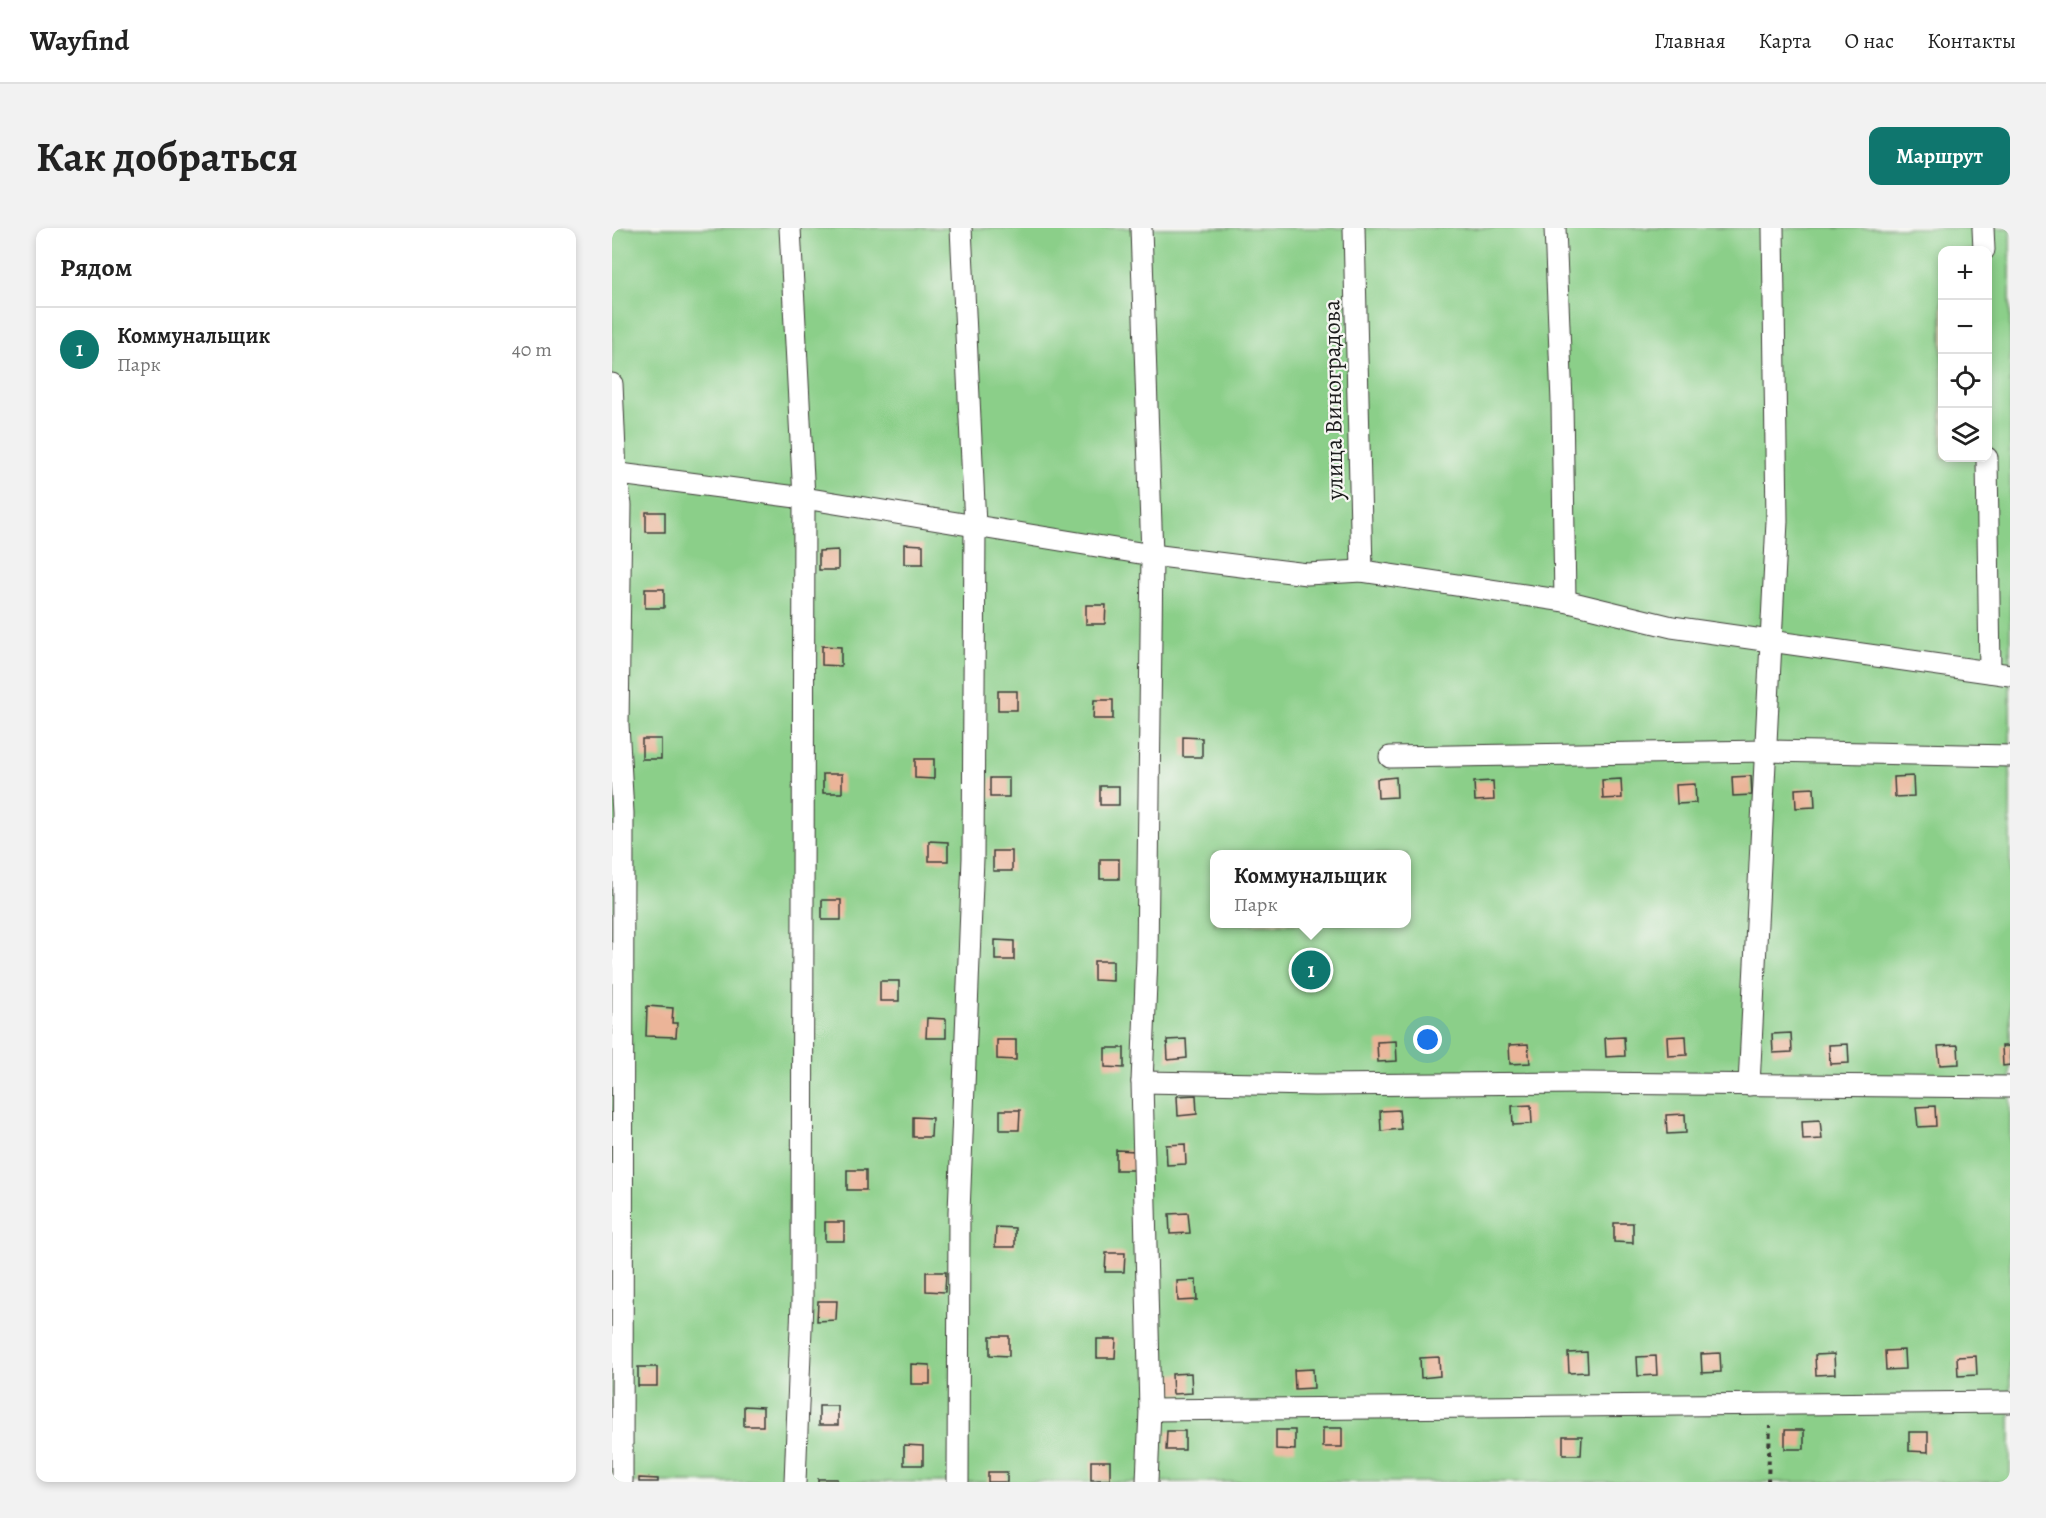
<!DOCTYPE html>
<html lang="ru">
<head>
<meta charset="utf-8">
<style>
  body { margin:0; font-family:Alegreya,serif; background:#f2f2f2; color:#222 }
  .controls { position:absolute; right:18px; top:18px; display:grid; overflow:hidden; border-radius:12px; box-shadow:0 3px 9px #0003 }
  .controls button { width:54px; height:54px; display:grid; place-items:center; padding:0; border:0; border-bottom:2px solid #e0e0e0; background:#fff; color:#222; font:30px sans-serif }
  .you { position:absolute; left:816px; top:812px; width:21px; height:21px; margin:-15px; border:4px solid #fff; border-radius:50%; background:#1a73e8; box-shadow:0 0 0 9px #1a73e833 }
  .badge { display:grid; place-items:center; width:39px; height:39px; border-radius:50%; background:#0f766e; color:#fff; font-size:20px; font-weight:700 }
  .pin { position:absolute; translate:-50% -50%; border:3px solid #fff; box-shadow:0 2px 6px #0006 }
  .popup { position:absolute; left:598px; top:622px; width:201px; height:78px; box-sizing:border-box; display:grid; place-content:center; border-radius:12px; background:#fff; filter:drop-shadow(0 2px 4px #0005); font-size:20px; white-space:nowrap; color:#767676 }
  .popup b { font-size:22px; color:#222 }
  .popup::after { content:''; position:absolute; left:50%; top:100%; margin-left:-12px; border:12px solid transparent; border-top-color:#fff }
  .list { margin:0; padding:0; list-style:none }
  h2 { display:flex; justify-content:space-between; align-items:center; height:78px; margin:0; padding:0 24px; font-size:26px }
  h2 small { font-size:20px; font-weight:400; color:#767676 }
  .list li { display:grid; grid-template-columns:39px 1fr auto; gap:18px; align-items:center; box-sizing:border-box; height:84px; padding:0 24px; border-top:2px solid #e0e0e0 }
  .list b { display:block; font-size:22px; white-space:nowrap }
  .list p { margin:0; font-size:20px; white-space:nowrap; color:#767676 }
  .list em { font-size:20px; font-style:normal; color:#767676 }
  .icon { flex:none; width:33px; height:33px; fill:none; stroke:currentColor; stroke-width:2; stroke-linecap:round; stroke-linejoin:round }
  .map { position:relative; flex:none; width:1398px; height:1254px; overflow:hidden; border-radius:12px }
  header { display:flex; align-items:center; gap:36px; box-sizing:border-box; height:84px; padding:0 30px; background:#fff; border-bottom:2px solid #e0e0e0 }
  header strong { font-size:28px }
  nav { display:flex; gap:33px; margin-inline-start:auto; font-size:21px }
  .intro { display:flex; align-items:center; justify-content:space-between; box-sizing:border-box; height:144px; padding:0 36px }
  h1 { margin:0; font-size:42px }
  .button { padding:15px 27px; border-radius:12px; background:#0f766e; color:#fff; font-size:21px; font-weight:700 }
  main { display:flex; gap:36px; padding:0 36px }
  aside { flex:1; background:#fff; border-radius:12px; box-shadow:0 3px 9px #0003 }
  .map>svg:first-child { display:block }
  .green { fill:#8bcf89; stroke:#547652; stroke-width:1.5; fill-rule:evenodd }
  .building { fill:#ebb498 }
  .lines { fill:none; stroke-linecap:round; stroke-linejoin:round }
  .street-casing { stroke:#3b3a35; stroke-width:23 }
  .path { stroke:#3b3a35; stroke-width:4; stroke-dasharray:4.5 4.5; stroke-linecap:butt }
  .street { stroke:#fff; stroke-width:21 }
  .labels { text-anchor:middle; stroke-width:4.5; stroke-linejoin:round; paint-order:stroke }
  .street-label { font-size:24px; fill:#1c1c1c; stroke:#f6f6f2 }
</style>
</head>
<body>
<header>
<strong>Wayfind</strong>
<nav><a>Главная</a><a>Карта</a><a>О нас</a><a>Контакты</a></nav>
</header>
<div class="intro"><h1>Как добраться</h1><a class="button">Маршрут</a></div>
<main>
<aside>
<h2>Рядом<small></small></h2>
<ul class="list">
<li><span class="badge">1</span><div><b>Коммунальщик</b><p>Парк</p></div><em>40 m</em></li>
</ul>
</aside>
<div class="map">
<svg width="1398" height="1254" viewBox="0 0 1398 1254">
  <rect width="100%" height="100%" fill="#f6f6f2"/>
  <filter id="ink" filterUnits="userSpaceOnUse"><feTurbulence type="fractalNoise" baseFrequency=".0167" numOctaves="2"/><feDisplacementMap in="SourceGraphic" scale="12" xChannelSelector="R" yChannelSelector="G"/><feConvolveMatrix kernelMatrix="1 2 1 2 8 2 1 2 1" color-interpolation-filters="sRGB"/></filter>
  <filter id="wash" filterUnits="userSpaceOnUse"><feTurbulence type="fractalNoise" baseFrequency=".008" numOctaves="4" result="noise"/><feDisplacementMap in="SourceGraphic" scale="24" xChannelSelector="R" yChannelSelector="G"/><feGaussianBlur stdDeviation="1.35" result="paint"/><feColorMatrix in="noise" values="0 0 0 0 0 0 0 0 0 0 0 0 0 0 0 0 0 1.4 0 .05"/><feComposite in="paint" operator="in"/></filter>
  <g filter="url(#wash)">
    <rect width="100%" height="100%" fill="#ebe1c0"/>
    <path class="green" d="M0,0H1398V1254H0ZM1330,22H1376V230H1330ZM603,626H795V696H603Z"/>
    <g id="blocks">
      <g class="building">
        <rect x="34" y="284" width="19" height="20"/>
        <path d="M292,316L311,317V336H292Z"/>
        <path d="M226,322V342H207V323Z"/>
        <rect x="33" y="361" width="19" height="19"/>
        <path d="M474,377H494L493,396H474Z"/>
        <path d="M210,418L229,419V438L210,437Z"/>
        <rect x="386" y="463" width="19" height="19"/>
        <path d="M482,472H501V491H481Z"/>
        <path d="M571,509L590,510V529H571Z"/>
        <rect x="30" y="511" width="19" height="20"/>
        <path d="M303,531H322V551L303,550Z"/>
        <rect x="211" y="546" width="19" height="19"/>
        <path d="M1139,548L1140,567L1121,568L1120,549Z"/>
        <path d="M1301,548L1302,568L1283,569L1282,549Z"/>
        <path d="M784,549L785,569L766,570L765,551Z"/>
        <rect x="378" y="550" width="19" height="19"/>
        <path d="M1009,551L1010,570L991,571L990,552Z"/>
        <path d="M881,553L882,572L863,573L862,554Z"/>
        <path d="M1083,556L1084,575L1065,576L1064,557Z"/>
        <rect x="488" y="558" width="19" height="19"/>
        <path d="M1202,560L1203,579L1184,580L1183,561Z"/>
        <path d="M317,613L336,614V633H317Z"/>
        <rect x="381" y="623" width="19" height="20"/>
        <rect x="488" y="631" width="19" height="20"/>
        <rect x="210" y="672" width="19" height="20"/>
        <path d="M383,712L402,713V732H383Z"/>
        <path d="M482,733H501V753L482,752Z"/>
        <rect x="268" y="753" width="19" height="20"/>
        <path d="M35,778L61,780L60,795H65L64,809L34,808Z"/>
        <path d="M315,790L334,791V810H314Z"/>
        <path d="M1179,805L1180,824L1161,825L1160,806Z"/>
        <path d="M1074,808L1075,827L1056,828L1055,809Z"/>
        <path d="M1012,809L1013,828L994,829L993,810Z"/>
        <path d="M574,811L575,830L556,832L555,812Z"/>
        <path d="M385,812H404V832L385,831Z"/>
        <path d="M784,813L785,833L766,834L765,814Z"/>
        <path d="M916,816L918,835L898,836L897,817Z"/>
        <path d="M1236,816L1237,835L1218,836L1217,817Z"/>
        <path d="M1346,817L1347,836L1328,837L1326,818Z"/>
        <path d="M1390,818H1398V837L1391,838Z"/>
        <path d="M493,820H512V840L493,839Z"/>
        <path d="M584,867L585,886L566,888L565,868Z"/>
        <path d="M919,877L920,896L901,897L900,878Z"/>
        <path d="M1323,878L1324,898L1306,899L1304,879Z"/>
        <path d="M388,882H408L407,902H388Z"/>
        <path d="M787,882L789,901L769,903L768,883Z"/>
        <path d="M1073,886L1074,905L1055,906L1054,887Z"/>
        <path d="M301,889L320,890L319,909H301Z"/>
        <path d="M1208,892L1210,911L1191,912L1190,893Z"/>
        <path d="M573,916L574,936L555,937L554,917Z"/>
        <path d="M504,922L524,923L523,942H504Z"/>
        <rect x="235" y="942" width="19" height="20"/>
        <path d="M576,985L578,1005L558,1006L557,986Z"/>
        <rect x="213" y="994" width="19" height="19"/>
        <path d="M1002,995H1021V1015L1002,1014Z"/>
        <path d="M384,999L403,1000V1019H383Z"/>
        <path d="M494,1025H513L512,1044H493Z"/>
        <path d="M314,1044H334L333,1064L314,1063Z"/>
        <path d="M584,1052L585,1072L566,1073L565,1053Z"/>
        <path d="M206,1073H225L224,1092L205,1093Z"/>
        <path d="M378,1108H397V1128L378,1127Z"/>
        <path d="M485,1111H504L503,1130H485Z"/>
        <path d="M1292,1122L1293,1141L1274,1142L1273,1123Z"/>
        <path d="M975,1124L976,1144L957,1145L956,1125Z"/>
        <path d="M1108,1125L1109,1144L1090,1145L1089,1126Z"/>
        <path d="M1222,1126L1223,1146L1204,1147L1203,1127Z"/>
        <path d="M1044,1128L1045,1147L1026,1148L1025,1129Z"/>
        <path d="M1364,1128L1365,1147L1346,1148L1345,1129Z"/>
        <path d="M827,1129L828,1148L809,1150L808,1130Z"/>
        <path d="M299,1136L318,1137V1156H299Z"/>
        <rect x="26" y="1139" width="19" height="19"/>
        <path d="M701,1141L702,1160L683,1161L682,1142Z"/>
        <path d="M579,1145L580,1165L561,1166L560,1146Z"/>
        <path d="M132,1178L151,1179V1198H132Z"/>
        <rect x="207" y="1178" width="19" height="19"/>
        <rect x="711" y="1200" width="19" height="19"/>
        <path d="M664,1202H683V1222L664,1221Z"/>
        <rect x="1173" y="1202" width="19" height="19"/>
        <path d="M555,1203H573V1222H554Z"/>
        <path d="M1297,1204H1316V1224L1297,1223Z"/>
        <path d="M951,1208H970L969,1227H951Z"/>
        <path d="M292,1217L311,1218V1237H292Z"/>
        <rect x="479" y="1233" width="19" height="19"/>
        <rect x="376" y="1244" width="19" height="10"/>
        <path d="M27,1250L46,1251V1254H27Z"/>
        <rect x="206" y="1251" width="19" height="3"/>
      </g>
    </g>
  </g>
  <g filter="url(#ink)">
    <use href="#blocks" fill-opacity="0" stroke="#3b3a35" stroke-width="1.5"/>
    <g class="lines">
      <g class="street-casing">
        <g id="street">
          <path d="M178,0L192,270L190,1074L183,1254"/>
          <path d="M529,0L540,327L535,729L530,854L538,1182L535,1254"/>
          <path d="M742,0L750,343"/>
          <path d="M943,0L950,174L953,373"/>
          <path d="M1371,0L1372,22"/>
          <path d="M0,156L4,246L9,277L6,496L11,585L10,1254"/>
          <path d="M1375,230L1378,444"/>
          <path d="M0,245L192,270L540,327L695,346L750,343L953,373L1060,399L1398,447"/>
          <path d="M778,529L1154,523L1398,528"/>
          <path d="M530,854L703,857L971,855L1398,859"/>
          <path d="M1137,857L1165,293L1161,0"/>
          <path d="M538,1182L1398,1174"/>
          <path d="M346,1254L347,984L361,630L363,297L349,0"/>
        </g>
      </g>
      <path class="path" d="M1156,1254L1158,1198"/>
      <use href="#street" class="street"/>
    </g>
  </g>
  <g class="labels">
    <g class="street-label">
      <text transform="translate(721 172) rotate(-91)" y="8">улица Виноградова</text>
    </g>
  </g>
</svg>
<div class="controls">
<button>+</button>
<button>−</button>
<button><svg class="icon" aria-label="locate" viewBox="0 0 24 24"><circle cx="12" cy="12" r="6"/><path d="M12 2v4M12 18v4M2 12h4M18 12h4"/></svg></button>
<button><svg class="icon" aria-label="layers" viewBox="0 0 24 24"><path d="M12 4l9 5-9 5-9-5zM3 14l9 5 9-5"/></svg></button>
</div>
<div class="you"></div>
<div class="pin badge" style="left:699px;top:742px">1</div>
<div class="popup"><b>Коммунальщик</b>Парк</div>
</div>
</main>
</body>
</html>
